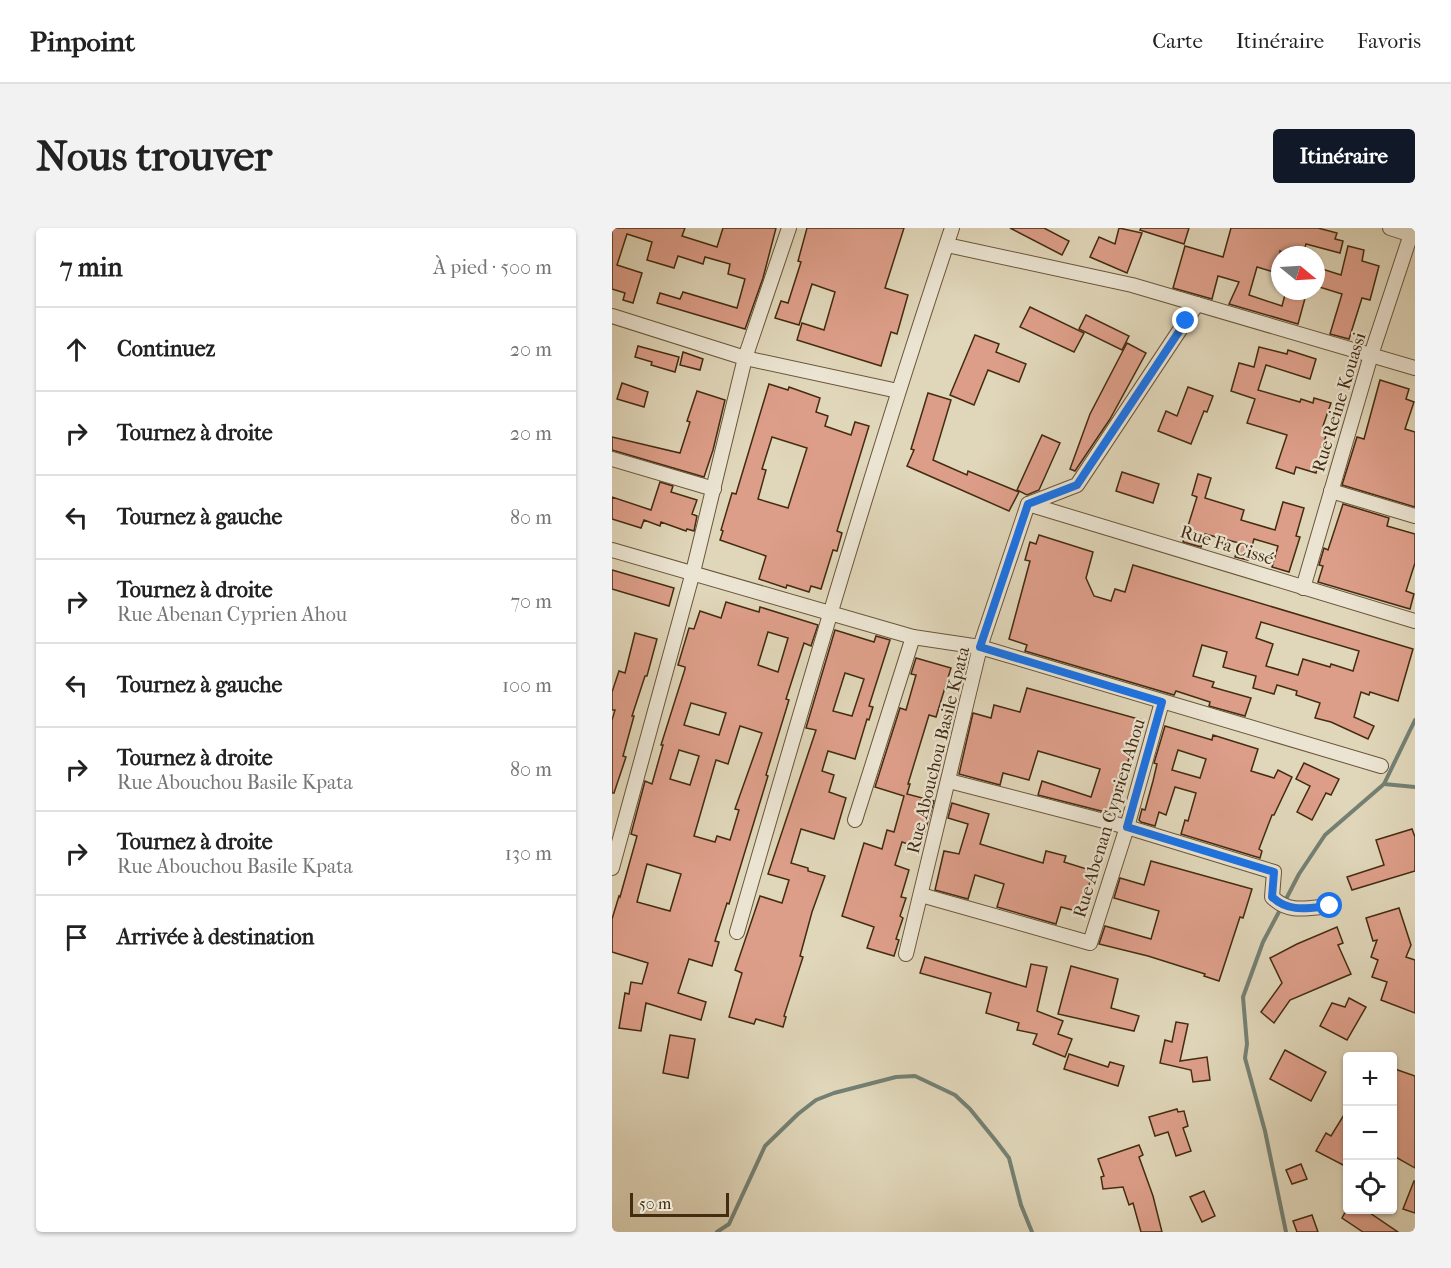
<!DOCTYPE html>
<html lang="fr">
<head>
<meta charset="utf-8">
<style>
  body { margin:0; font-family:"IM FELL French Canon",serif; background:#f2f2f2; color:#222 }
  .controls { position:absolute; right:18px; bottom:18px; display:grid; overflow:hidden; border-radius:6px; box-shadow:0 2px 4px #0004 }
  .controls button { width:54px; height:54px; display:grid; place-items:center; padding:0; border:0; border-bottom:2px solid #e0e0e0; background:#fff; color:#222; font:30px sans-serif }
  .compass { position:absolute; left:659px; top:18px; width:54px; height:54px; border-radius:50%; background:#fff; box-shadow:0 2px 4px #0004; rotate:108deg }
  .scale { position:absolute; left:18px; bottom:15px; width:99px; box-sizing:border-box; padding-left:6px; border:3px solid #432c10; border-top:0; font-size:16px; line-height:21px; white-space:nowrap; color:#432c10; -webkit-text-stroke:4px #ebe4d2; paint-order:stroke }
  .stop { position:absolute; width:18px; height:18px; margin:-14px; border:4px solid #1a73e8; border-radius:50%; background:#fff }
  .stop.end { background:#1a73e8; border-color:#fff; box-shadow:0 2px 6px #0008 }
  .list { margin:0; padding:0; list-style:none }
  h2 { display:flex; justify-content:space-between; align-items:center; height:78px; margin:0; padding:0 24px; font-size:26px }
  h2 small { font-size:20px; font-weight:400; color:#767676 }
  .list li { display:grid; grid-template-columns:39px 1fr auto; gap:18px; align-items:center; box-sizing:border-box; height:84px; padding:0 24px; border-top:2px solid #e0e0e0 }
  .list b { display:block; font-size:22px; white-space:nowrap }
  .list p { margin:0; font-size:20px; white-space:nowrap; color:#767676 }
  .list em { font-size:20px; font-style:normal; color:#767676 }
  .icon { flex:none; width:33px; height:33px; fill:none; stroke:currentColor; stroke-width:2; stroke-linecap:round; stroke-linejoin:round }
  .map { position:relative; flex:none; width:803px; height:1004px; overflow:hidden; border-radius:6px }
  header { display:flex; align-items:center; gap:36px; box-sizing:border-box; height:84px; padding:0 30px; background:#fff; border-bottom:2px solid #e0e0e0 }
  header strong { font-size:28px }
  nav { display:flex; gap:33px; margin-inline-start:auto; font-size:21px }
  .intro { display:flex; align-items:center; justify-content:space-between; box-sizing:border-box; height:144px; padding:0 36px }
  h1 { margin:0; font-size:42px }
  .button { padding:15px 27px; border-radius:6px; background:#111827; color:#fff; font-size:21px; font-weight:700 }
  main { display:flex; gap:36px; padding:0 36px }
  aside { flex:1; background:#fff; border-radius:6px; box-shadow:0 2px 4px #0004 }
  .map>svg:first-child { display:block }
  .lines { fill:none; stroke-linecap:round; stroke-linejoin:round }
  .stream { stroke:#748073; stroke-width:4 }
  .building { fill:#dd9e89; stroke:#432c10; stroke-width:1.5; fill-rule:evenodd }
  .minor-casing { stroke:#6a563a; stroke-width:16 }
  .minor { stroke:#ebe4d2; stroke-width:14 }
  .route { stroke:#1a73e8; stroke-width:8 }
  .labels { text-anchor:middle; stroke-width:4.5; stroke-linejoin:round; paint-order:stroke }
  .street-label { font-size:18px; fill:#432c10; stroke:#ebe4d2 }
</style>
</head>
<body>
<header>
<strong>Pinpoint</strong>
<nav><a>Carte</a><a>Itinéraire</a><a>Favoris</a></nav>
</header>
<div class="intro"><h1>Nous trouver</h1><a class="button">Itinéraire</a></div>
<main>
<aside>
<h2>7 min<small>À pied · 500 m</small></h2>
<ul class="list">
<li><svg class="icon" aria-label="ahead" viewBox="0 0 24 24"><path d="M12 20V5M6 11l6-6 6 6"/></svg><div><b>Continuez</b></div><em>20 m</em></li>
<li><svg class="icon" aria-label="right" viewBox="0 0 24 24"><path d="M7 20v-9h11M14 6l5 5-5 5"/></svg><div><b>Tournez à droite</b></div><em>20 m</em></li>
<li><svg class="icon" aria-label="left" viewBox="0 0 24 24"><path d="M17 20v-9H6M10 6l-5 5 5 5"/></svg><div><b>Tournez à gauche</b></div><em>80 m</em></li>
<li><svg class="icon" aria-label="right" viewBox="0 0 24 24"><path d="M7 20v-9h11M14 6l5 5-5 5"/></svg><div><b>Tournez à droite</b><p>Rue Abenan Cyprien Ahou</p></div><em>70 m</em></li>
<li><svg class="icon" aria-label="left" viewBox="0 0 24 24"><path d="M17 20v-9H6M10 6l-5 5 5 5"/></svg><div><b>Tournez à gauche</b></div><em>100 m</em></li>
<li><svg class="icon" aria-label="right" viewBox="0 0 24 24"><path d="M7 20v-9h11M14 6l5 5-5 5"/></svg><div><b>Tournez à droite</b><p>Rue Abouchou Basile Kpata</p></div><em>80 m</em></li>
<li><svg class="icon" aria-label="right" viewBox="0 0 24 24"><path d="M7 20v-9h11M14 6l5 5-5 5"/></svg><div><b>Tournez à droite</b><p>Rue Abouchou Basile Kpata</p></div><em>130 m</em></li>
<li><svg class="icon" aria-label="arrive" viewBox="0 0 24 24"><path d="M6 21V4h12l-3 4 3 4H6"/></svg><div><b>Arrivée à destination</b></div></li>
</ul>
</aside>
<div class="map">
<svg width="803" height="1004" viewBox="0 0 803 1004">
  <rect width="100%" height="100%" fill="#e0d6b9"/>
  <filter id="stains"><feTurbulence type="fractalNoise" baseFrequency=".00333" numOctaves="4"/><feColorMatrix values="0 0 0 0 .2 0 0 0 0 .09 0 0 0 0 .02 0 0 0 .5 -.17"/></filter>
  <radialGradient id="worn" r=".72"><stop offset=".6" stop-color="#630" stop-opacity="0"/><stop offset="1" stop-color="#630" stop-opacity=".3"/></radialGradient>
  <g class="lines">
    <g class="stream">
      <path d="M772,556L803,559"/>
      <path d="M673,673L687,646L713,607L772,556L803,492"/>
      <path d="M669,680L651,714L631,769L635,816L633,830L653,903L674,1004"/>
      <path d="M105,1004L117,996L153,918L186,886L204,872L222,865L284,849L303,848L343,867L358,881L384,913L397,930L409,977L420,1004"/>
    </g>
  </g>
  <g class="building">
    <path d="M0,0H73L70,8L105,19L111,0H164L151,50L133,101L45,75L48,65L68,71L71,64L125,80L133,51L116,46L118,36L93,29L91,36L66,28L62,40L35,32L40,14L15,6L5,37L30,45L21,75L11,72L13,65L0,61Z"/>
    <path d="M195,0H292L273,60L296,67L285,106L279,104L269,138L185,112L190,95L212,102L223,64L200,56L187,97L163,90L169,73L176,75L189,34L186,33Z"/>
    <path d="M398,0H432L457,13L450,27Z"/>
    <path d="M507,0L530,5L515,45L478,29L487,9L503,16Z"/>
    <path d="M529,0H577L572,16L528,2Z"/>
    <path d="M619,0H706L725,5L723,11L731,13L728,25L694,16L691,27H680L668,23V46L645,39L637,67L670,78L674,63H695L686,96L617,76L627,54L606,48L600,71L561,60L573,18L611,29Z"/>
    <path d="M736,18L752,22L750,33L767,38L758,72L750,70L737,111L718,106L730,66L704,58V39L729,47Z"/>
    <path d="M418,79L472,105L462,124L408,99Z"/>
    <path d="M474,87L517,108L510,122L467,101Z"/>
    <path d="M363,107L387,116L384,124L414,136L407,154L376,142L362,177L338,167Z"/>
    <path d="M515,115L534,125L498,191L463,243L458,241L478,186Z"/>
    <path d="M26,118L67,129L63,144L39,137L40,134L23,129Z"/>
    <path d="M647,119L675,126L676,122L704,131L698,151L654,137L646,162L688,174L689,171L701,175L702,170L719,175L711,198L716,200L704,245L684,239L682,246L664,240L675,207L635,195L643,171L619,163L627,135L642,139Z"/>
    <path d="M71,124L91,131L88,142L68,137Z"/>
    <path d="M768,152L797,161L794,171L802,174L793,201L803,204V279L730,257L745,209L752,211Z"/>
    <path d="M10,155L36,164L32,179L5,171Z"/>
    <path d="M157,156L176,162L177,159L208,170L204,184L216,188L213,198L239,207L243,194L257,198L225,303L230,305L225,323L221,322L209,361L199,358L197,364L175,357L174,360L147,351L154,328L108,312L111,303L109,302L120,265L124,266ZM160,209L195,220L176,280L146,271L154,242L150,241Z"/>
    <path d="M576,159L601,168L595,184L592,183L579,216L546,203L554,183L565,188Z"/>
    <path d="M85,163L113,172L101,222L92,249L0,222V209L68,225L78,194L75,193Z"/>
    <path d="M316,165L339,172L321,232L355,247L356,243L407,264L397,283L295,238L302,222L299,221Z"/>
    <path d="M430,207L448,215L427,262L415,267L405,262Z"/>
    <path d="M510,244L547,256L541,275L504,263Z"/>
    <path d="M586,246L599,250L593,270L632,282L629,292L663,302L671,274L692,280L684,308L688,309L677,344L660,339L666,318L642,311L636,332L623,329L627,315L593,306L589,319L571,314L585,269L580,267Z"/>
    <path d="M48,254L61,258L59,264L85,272L80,286L85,288L82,303L75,301L74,303L49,294L48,298L32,292L29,300L0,291V269L39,282Z"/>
    <path d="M731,276L777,290L775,298L803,306V335L794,363L802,366L798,381L706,354L711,338L707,337L712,320L716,322Z"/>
    <path d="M427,307L481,324L474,350L482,368L499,373L503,361L513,364L521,337L801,421L786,473L758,464L757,467L749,464L742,489L762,498L756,511L719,494L703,490L708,475L684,467L685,463L665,457L662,466L641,460L644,448L611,439L615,424L590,417L581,448L602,454L600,459L639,470L633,488L597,478L598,474L564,463L562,467L413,423L415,417L397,411L418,333L413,332L418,314L424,316ZM649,394L747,423L741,443L719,436L718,439L691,431L686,447L654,438L661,416L644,410Z"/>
    <path d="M0,342L62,360L57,378L0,361Z"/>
    <path d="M114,374L147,384L148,379L206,397L199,418L192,415L174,471L177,472L154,547L156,548L117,676L115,675L103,713L107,714L100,738L77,731L66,765L94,774L89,792L34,775L29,803L7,800L13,765L17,766L19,754L30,756L36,735L0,724V691L7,668L8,669L25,608L19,606L33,553L40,556L51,517H49L73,441V439L66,437L77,400L82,401L88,383L109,390ZM156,404L176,410L166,444L146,437ZM79,475L114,485L107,507L72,497ZM128,498L150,505L123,581L127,582L118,612L105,608L103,614L82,608L104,532L116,536ZM67,522L87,528L78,557L58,551ZM35,636L69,646L58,683L25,674Z"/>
    <path d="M223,402L262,414L264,408L278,412L257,478L261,479L257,492L255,491L243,531L216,523L210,543L222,547L217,564L234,570L222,611L189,601L179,635L196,640V643L213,648L200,684L188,728L191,729L172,788L174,789L171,799L144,791L142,796L117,789L130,745L123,742L148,668L170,675L177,652L156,646L204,502L194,500ZM233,445L252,451L240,488L221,483Z"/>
    <path d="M23,405L45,411L35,448H33L20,488H22L11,528L14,529L2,565H0V492L3,482H0V464L7,443L13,445Z"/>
    <path d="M304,430L339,440L324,489L317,487L296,556H298L295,566L322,573L308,620L290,614L283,637L297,642L289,669L294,670L288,688L291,690L284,711L287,712L282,728L255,720L262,699L230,688L252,615L270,621L275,602L282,604L292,568L263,559L288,480L294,482L304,447L299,446Z"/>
    <path d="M415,460L530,492L511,548H513L501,586L426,567L430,553L479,569L488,541L426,523L417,552L391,545L388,557L347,546L361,485L379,490L382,477L408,484Z"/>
    <path d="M553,498L600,512L601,507L646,521L639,543L662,550L666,542L680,549L662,587H660L647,621L650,623L648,630L569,606L573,592L576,593L584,565L563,559L554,587L547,584L543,598L529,594L527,592L530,581L533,582L541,553L545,536L542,535ZM566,522L594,531L588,550L560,542Z"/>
    <path d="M692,535L727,551L719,567L714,565L700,592L685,584L698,558L684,551Z"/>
    <path d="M340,575L377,586L368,616L431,635L434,623L454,628L452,634L481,643L475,664L478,665L472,685L449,679L444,696L385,679L392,656L363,647L356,671L323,662L332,623L347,626L356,596L336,590Z"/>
    <path d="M800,601L803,609V643L740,662L735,649L772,637L764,612Z"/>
    <path d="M539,633L640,661L631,690L628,689L607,753L592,748L593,746L536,728L487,716L493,698L539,711L547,683L502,670L508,650L532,657Z"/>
    <path d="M787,680L799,717L794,729L803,732V785L769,772L775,754L760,749L766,732L759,729L765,712L761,713L754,690Z"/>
    <path d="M725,699L731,715L726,717L739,746L678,772L662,795L649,784L670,755L658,730L685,716Z"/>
    <path d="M313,729L414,759L419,736L435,739L425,783L451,793L446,806L460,811L453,829L421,816L425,806L405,802L407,795L374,785L379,765L308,745Z"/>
    <path d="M459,738L506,751L499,780L527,788L522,803L446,786Z"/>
    <path d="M737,770L754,779L735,812L708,798L720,775L733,779Z"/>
    <path d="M564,794L576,796L568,833L595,829L598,852L581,854L579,842L548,835L553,812L560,814Z"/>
    <path d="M58,807L83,811L76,850L51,845Z"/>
    <path d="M673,822L714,844L699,873L658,851Z"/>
    <path d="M457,826L496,839L498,834L512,838L506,858L452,841Z"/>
    <path d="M780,840L803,848V940L780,927Z"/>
    <path d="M565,881L566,884L572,883L576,898L571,900L579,923L564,928L556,904L543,908L537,889Z"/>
    <path d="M735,882V939L704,923L714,905L719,908Z"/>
    <path d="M527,917L531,927L527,929L541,968L550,1004H529L521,975L517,977L511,959L491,961L489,949L492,948L486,931Z"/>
    <path d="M689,936L695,951L680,956L674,942Z"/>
    <path d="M802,953H803V985L791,981Z"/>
    <path d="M592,963L603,988L590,994L578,969Z"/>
    <path d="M735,981H752L786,1004H751L730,990Z"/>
    <path d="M700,987L706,1004H685L681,993Z"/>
  </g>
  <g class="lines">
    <g class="minor-casing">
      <g id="minor">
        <path d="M778,0L803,8"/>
        <path d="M335,17L520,57L803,140"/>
        <path d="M0,88L133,130L286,163"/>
        <path d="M0,231L102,261"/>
        <path d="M719,263L803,288"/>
        <path d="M416,276L803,393"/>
        <path d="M0,322L301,409L368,419L769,538"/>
        <path d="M691,360L759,127L801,0"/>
        <path d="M337,553L515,599L662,644L660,669C677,686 695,680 718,678"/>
        <path d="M243,592L301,409"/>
        <path d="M0,640L81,344L133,130L177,0"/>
        <path d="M309,667L478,715L515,599L550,474"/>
        <path d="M125,704C193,468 262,233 340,0"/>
        <path d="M294,726L368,419L416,276L465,257L585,76"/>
      </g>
    </g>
    <use href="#minor" class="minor"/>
  </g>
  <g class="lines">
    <path class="route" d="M574,93L465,257L416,276L368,419L550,474L515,599L662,644L660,669C677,685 696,680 718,678"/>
  </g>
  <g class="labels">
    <g class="street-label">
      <text transform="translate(727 174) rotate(-73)" y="6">Rue Reine Kouassi</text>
      <text transform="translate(615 317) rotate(17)" y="6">Rue Fa Cissé</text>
      <text transform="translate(326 522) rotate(-76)" y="6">Rue Abouchou Basile Kpata</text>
      <text transform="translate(497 590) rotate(-73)" y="6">Rue Abenan Cyprien Ahou</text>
    </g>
  </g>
  <rect width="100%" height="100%" filter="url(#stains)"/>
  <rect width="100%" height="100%" fill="url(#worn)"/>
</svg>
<div class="controls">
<button>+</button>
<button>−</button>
<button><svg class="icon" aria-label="locate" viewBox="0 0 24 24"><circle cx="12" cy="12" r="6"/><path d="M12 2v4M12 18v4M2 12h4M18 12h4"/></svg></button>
</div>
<svg class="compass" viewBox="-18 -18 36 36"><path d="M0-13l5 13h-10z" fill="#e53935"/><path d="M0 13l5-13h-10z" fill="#767676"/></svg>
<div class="scale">50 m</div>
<div class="stop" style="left:718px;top:678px"></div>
<div class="stop end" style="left:574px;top:93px"></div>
</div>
</main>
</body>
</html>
